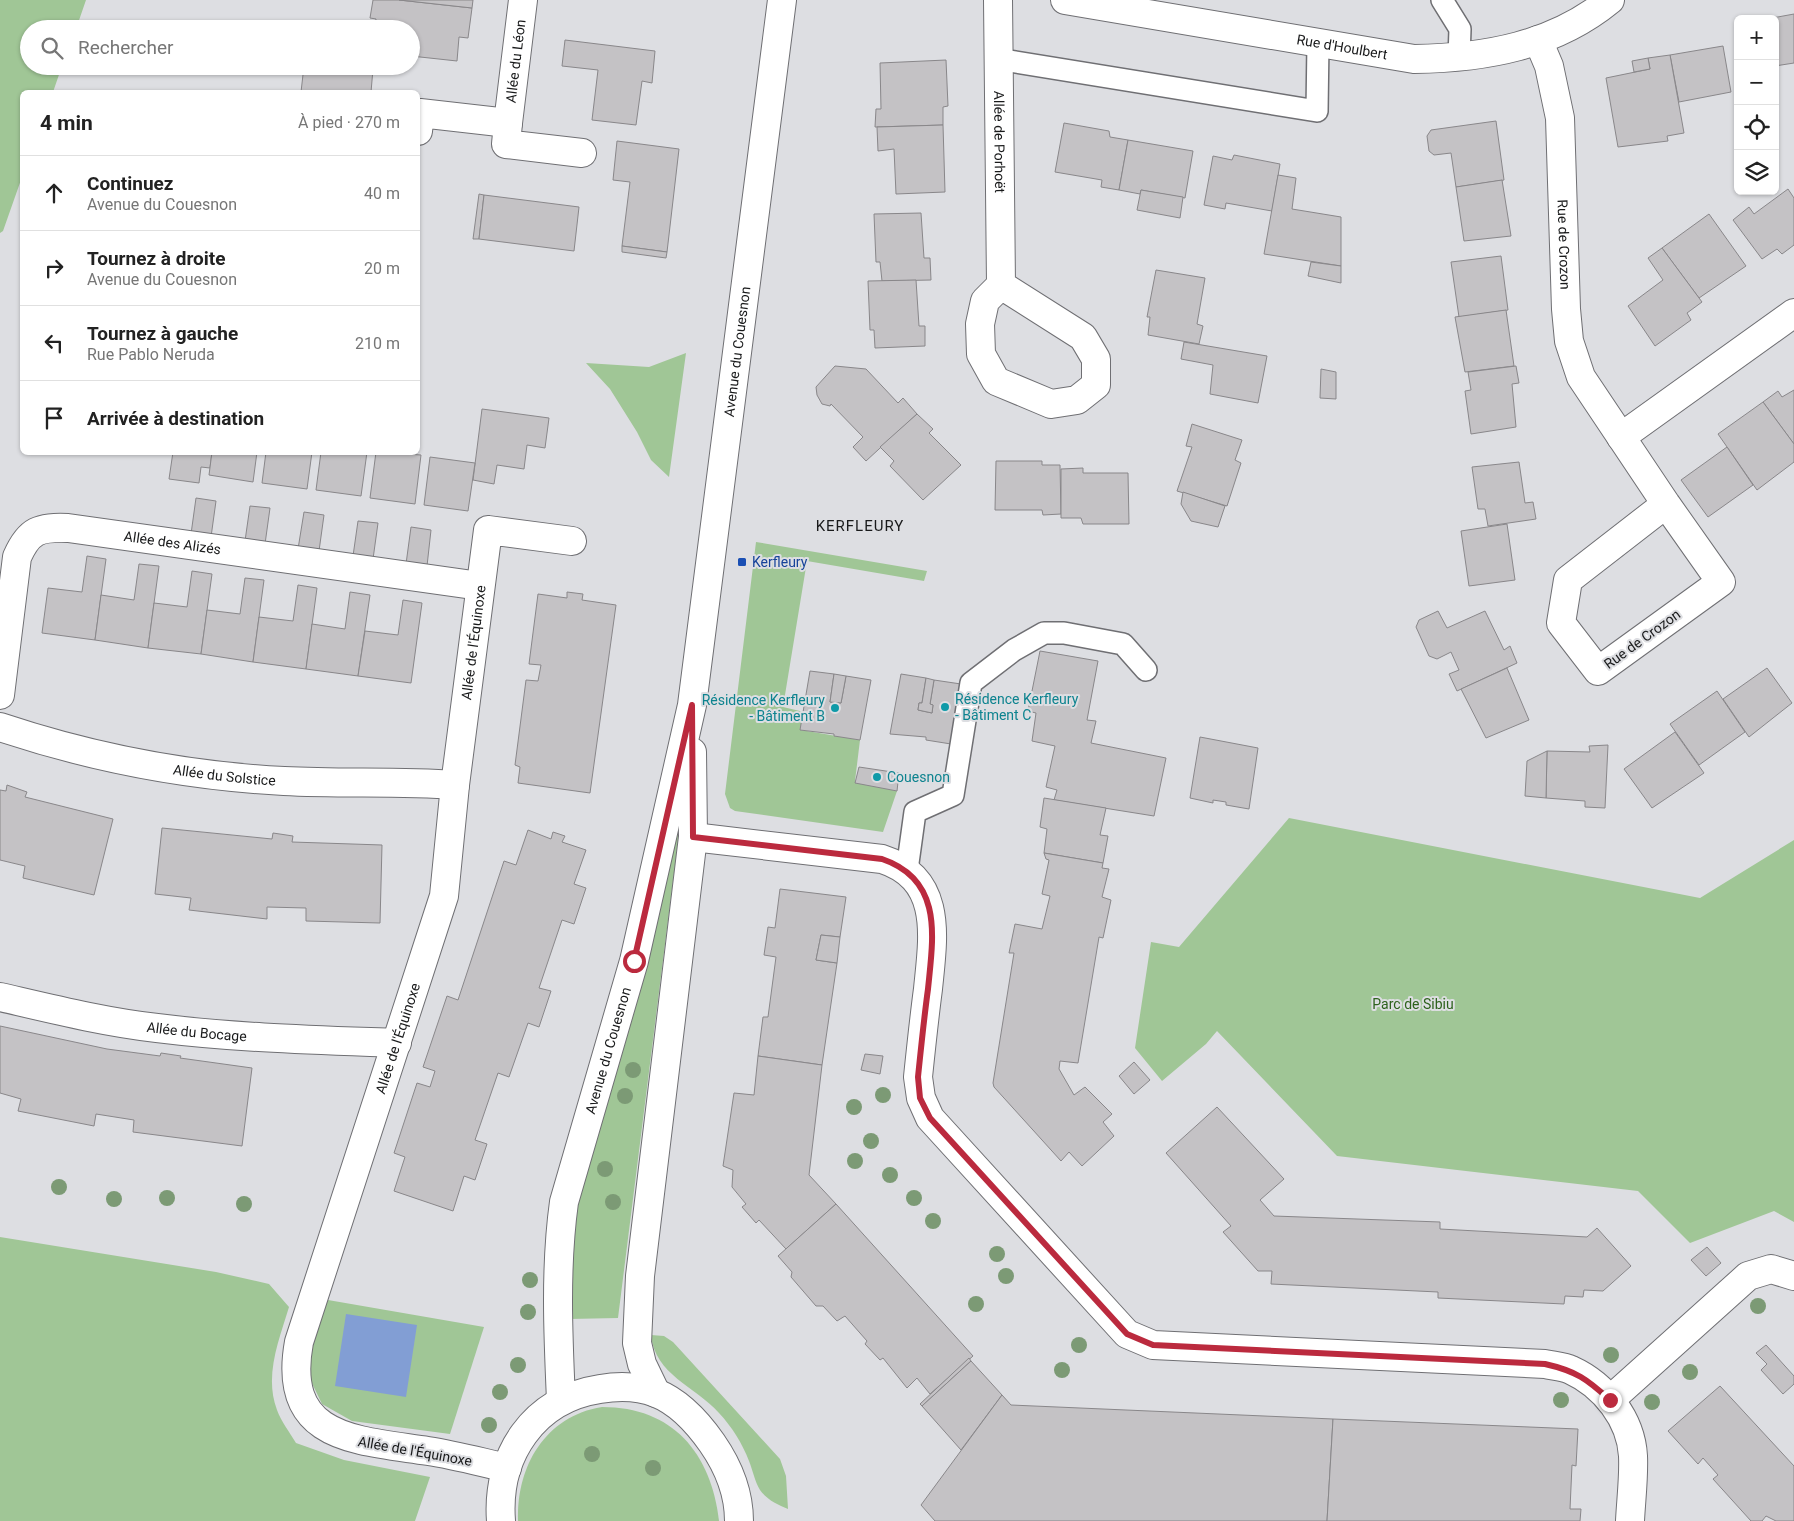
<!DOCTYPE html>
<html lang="fr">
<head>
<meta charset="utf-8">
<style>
  body { margin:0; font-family:Roboto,sans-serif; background:#f6f6f6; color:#222 }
  .controls { position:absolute; right:15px; top:15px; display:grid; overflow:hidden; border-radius:8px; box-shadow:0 1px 4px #0004 }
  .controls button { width:45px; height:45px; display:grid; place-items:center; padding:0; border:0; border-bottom:1px solid #e0e0e0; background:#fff; color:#222; font:25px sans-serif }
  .stop { position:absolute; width:15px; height:15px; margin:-11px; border:4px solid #bb2a3e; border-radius:50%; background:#fff }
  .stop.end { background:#bb2a3e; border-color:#fff; box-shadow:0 1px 5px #0008 }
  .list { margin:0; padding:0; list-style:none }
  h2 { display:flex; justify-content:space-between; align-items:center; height:65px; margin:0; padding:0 20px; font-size:21px }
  h2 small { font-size:16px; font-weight:400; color:#767676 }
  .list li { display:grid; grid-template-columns:32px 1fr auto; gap:15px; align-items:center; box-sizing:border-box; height:75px; padding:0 20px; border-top:1px solid #e0e0e0 }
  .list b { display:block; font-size:19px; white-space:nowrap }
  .list p { margin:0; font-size:16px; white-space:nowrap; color:#767676 }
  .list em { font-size:16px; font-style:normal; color:#767676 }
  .icon { flex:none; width:28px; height:28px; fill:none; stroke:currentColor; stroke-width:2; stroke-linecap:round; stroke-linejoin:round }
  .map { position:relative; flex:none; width:1794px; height:1521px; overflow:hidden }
  .search { position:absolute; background:#fff; box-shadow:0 1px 4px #0004; left:20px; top:20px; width:400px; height:55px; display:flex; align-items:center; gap:12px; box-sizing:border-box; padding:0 18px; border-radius:28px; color:#767676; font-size:19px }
  .panel { position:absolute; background:#fff; box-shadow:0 1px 4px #0004; left:20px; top:90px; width:400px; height:365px; border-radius:8px }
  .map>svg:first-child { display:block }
  .green { fill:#a0c696 }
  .water { fill:#829ed4 }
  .building { fill:#c4c2c5; stroke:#89878a }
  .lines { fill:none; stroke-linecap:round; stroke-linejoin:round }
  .service-casing { stroke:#6f6f73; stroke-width:24 }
  .minor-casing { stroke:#6f6f73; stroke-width:30 }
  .tertiary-casing { stroke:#6f6f73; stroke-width:30 }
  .service { stroke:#fff; stroke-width:21 }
  .minor { stroke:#fff; stroke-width:28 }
  .tertiary { stroke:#fff; stroke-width:28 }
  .tree { fill:#7c9a75 }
  .route { stroke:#bb2a3e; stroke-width:6 }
  .transit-dot { fill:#1a4fb4; stroke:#dddee2; stroke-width:2 }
  .culture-dot { fill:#0f9aa8; stroke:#dddee2; stroke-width:2 }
  .labels { text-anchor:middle; stroke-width:4; stroke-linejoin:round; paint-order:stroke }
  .street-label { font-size:14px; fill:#191a1b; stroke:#dddee2 }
  .transit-label { font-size:14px; fill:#164399; stroke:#dddee2; text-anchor:start }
  .culture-label { font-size:14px; fill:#0d838f; stroke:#dddee2; text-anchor:start }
  .park-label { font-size:14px; fill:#2d621c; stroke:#dddee2 }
  .neighbourhood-label { font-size:15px; letter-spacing:1px; fill:#191a1b; stroke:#dddee2 }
</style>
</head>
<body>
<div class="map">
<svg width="1794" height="1521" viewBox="0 0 1794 1521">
  <rect width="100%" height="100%" fill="#dddee2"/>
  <g class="green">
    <path d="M0,0H86L76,29H29V66H62L53,92H22V177L3,231L0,233Z"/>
    <path d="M686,353L669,477L651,460L637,432L610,389L586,363L649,367Z"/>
    <path d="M756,542L927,571L924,581L807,561L783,707L804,712L801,730L860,740L855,781L897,791L883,832L735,811L730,808L725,794Z"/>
    <path d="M683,774L680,825L618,1318L569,1319L570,1218L588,1157L624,1046Z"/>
    <path d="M1289,818L1700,898L1794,840V1222L1774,1211L1690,1243L1638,1191L1337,1156L1217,1031L1206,1044L1162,1081L1135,1048L1151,942L1179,947Z"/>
    <path d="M0,1237L216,1272L269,1284L289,1307C279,1340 264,1376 277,1410C281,1421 290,1433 296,1443L344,1460L430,1477L415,1521H0Z"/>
    <path d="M328,1300L484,1327L450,1434L352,1421L322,1404L308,1375L311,1347Z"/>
    <path d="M651,1335L664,1336L673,1342L780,1459L786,1476L788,1509C778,1505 767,1500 760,1490C755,1482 753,1471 749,1461C742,1443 732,1427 719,1413C695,1386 655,1375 651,1335Z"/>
    <path d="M602,1407C673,1407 711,1453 719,1521H518C516,1467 545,1416 602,1407Z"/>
  </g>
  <path class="water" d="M346,1314L417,1325L406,1397L335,1386Z"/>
  <g class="building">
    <path d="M373,0H399L472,8L468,38L459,37L457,61L411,56V29H375L376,19L370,18Z"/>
    <path d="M399,0H473L472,8Z"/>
    <path d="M1794,14V63L1775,66V19H1767Z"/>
    <path d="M565,40L655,51L652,83L642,81L636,125L592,120L598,70L562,66Z"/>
    <path d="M1723,46L1731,92L1679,102L1670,55Z"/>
    <path d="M1670,55L1684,133L1667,136L1668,141L1618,147L1606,78L1650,69L1648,58Z"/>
    <path d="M1648,58L1650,69L1634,72L1632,61Z"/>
    <path d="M946,60L948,106L943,107V125L875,127L876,109H881L880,63Z"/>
    <path d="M304,66H347L373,69L371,92H301Z"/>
    <path d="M1496,121L1504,180L1456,187L1451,153L1434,155L1429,151L1427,136L1431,130Z"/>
    <path d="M1064,123L1109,131L1110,137L1128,140L1119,190L1101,187L1102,180L1055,172Z"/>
    <path d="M943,125L945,192L896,194L894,149L878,151L877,127Z"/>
    <path d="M1128,140L1193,151L1185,198L1141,190L1140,194L1119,190Z"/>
    <path d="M617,141L679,149L667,252L622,246L630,182L613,180Z"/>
    <path d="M1234,155L1280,164L1272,211L1226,203L1225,209L1204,205L1213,156L1232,160Z"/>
    <path d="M1278,175L1296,178L1292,209L1341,217V266L1264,254Z"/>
    <path d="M1502,180L1511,236L1464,241L1456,187Z"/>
    <path d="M1788,189L1794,198V245L1782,254L1777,249L1762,259L1733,220L1749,207L1754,214Z"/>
    <path d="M1141,190L1183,197L1180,218L1137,210Z"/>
    <path d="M479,194L484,195L479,239H473Z"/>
    <path d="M484,195L579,207L574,251L479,239Z"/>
    <path d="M921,213L924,258H930L931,280L882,281L880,262H876L874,214Z"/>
    <path d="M1709,214L1746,266L1699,298L1662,248Z"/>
    <path d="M622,246L667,252L666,258L622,252Z"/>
    <path d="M1662,248L1702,302L1687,313L1691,320L1655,346L1628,306L1663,280L1648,258Z"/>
    <path d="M1501,256L1508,310L1459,317L1451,262Z"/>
    <path d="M1311,262L1341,266V283L1308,276Z"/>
    <path d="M1156,270L1205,278L1197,324L1203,326L1199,344L1148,335L1150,317H1147Z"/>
    <path d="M916,280L919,326H925V346L875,348L874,330H870L868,281Z"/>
    <path d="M1506,310L1514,366L1465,372L1455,317Z"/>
    <path d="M1184,342L1267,356L1258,403L1210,394L1213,365L1181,359Z"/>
    <path d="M835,366L866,369L898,403L903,398L917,414L866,461L853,447L863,437L831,404L830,406L822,404L817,395L816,387Z"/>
    <path d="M1516,366L1519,383L1512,384L1516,427L1471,434L1465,391L1471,390L1468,372Z"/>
    <path d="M1321,369L1336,372V399L1320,398Z"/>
    <path d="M1794,390V444L1763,402L1778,391L1782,397Z"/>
    <path d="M1763,402L1794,444V462L1757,490L1718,434Z"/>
    <path d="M482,409L549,418L545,448L527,445L524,469L497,465L494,484L473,480Z"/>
    <path d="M917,414L933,429L929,433L961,465L923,500L890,466L894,461L880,447Z"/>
    <path d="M1192,424L1242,440L1235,460L1241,463L1227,506L1177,491L1192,447L1186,446Z"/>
    <path d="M1727,447L1753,485L1708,517L1681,480Z"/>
    <path d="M173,452H212L210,468L201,467L199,483L169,479Z"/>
    <path d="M212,452H257L253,482L209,475Z"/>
    <path d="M266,452H312L307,489L262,483Z"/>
    <path d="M321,452H367L361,496L316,490Z"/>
    <path d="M376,452L421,455L415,504L370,498Z"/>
    <path d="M430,457L475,463L468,511L424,505Z"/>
    <path d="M996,461H1042V465H1060L1061,514L1043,515L1042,510H995Z"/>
    <path d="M1519,462L1525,503L1533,502L1536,519L1488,526L1485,509H1478L1472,467Z"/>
    <path d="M1083,468V473H1128L1129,524H1083L1081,518H1061V469Z"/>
    <path d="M1183,492L1225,506L1218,527L1191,521L1181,504Z"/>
    <path d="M196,498L216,501L211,537L191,534Z"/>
    <path d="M250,506L270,508L265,544L245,541Z"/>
    <path d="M304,512L324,515L319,551L298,549Z"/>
    <path d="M358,521L378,523L373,559L353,556Z"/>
    <path d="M1507,524L1515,580L1469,586L1461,531Z"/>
    <path d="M411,527L431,530L427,566L406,564Z"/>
    <path d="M87,556L106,559L95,640L42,633L48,588L82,592Z"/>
    <path d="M139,564L159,566L148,648L95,640L101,595L134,600Z"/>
    <path d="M192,571L212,574L201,654L148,648L154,603L187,607Z"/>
    <path d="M245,578L264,580L253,662L201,654L207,610L240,614Z"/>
    <path d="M298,585L317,588L306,669L253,662L259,617L293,621Z"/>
    <path d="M350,592L370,595L358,676L306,669L312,624L345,629Z"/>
    <path d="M567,592L583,594L582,600L616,605L590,793L518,783L520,767L515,765L526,680L538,681L541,665L529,664L538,594L567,598Z"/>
    <path d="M403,600L422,603L411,683L358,676L365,631L398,635Z"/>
    <path d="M1438,611L1447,628L1485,611L1504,650L1510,646L1517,663L1457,691L1449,674L1459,670L1451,652L1437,659L1429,656L1416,627L1419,620Z"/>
    <path d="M1040,651L1098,661L1087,720L1096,721L1091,743L1166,758L1154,816L1054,800L1057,790L1046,787L1055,746L1032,741L1036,713L1028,711Z"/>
    <path d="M1507,668L1529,720L1486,738L1461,689Z"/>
    <path d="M1767,668L1792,703L1749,737L1723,699Z"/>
    <path d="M810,671L834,674L830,702L841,703L846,676L871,680L860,740L834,736V734L800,730Z"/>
    <path d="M834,674L846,676L841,703L830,702Z"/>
    <path d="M901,674L926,678L922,703H919L918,710L932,713L933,705L930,704L934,680L961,684L951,744L926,740V737L890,734Z"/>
    <path d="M926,678L934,680L930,704L933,705L932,713L918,710L919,703H922Z"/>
    <path d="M1717,691L1745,732L1699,765L1670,724Z"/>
    <path d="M1675,732L1704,773L1652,808L1624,769Z"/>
    <path d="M1200,737L1258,748L1249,809L1226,805V802L1213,800V803L1190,798Z"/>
    <path d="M1608,745L1605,808L1585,807V801L1546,798L1547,751L1590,752L1589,746Z"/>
    <path d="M1547,751L1546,798L1525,796L1527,761Z"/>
    <path d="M859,767L899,773L897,791L855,783Z"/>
    <path d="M7,785L27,792L25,797L113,819L94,895L23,878L25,866L0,860V790L6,791Z"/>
    <path d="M1044,798L1106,808L1100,835L1108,836L1103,863L1044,853L1047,829L1040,827Z"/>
    <path d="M162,828L272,839L273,833L293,836L292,842L382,845L380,923L306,921V908L267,907V919L189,910L191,898L155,894Z"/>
    <path d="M528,830L551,839L553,832L565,836L562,842L586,850L574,884L586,888L574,924L562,920L539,988L551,991L539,1027L528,1023L509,1077L498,1073L475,1140L487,1144L475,1180L464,1176L453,1211L394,1191L405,1157L394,1153L417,1083L430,1087L435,1071L423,1067L447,996L458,1000L504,861L516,865Z"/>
    <path d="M1044,853L1103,863L1102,868L1109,869L1102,897L1111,900L1103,938L1099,937L1078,1063L1060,1061L1059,1069L1074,1095L1085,1087L1112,1114L1103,1122L1114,1136L1082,1166L1069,1152L1061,1161L994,1087L993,1083L1014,953H1009L1015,924L1042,929L1050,896L1042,894L1049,860L1046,859Z"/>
    <path d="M780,889L846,897L840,937L821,935L816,960L837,963L822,1065L758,1056L763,1017H768L776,957L764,955L768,927L775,928Z"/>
    <path d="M821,935L840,937L837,963L816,960Z"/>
    <path d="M0,1026L107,1049L160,1056L161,1053L181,1056L180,1058L252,1068L242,1146L133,1132L134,1120L96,1114L94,1126L18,1111L21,1099L0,1093Z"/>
    <path d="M865,1054L883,1056L880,1074L861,1070Z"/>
    <path d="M758,1056L822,1065L809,1175L836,1204L786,1249L759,1220L756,1223L742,1207L746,1204L732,1187L733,1170L723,1166L734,1093L754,1095Z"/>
    <path d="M1134,1062L1150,1080L1134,1094L1119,1076Z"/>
    <path d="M1217,1107L1284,1179L1260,1200L1274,1216L1440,1222V1229L1587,1237L1597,1228L1631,1266L1603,1291L1584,1290L1583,1297L1565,1296L1564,1304L1438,1298V1292L1271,1284L1272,1271H1258L1223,1232L1231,1226L1166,1153Z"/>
    <path d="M836,1204L973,1356L930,1394L917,1378L907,1388L883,1358L880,1360L865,1344L867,1341L845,1316L837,1321L823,1306H816L791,1277L792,1272L778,1256Z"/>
    <path d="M1707,1247L1721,1263L1706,1276L1691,1260Z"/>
    <path d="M1766,1345L1794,1376V1384L1783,1394L1761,1370L1767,1364L1756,1353Z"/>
    <path d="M969,1358L971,1361L922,1406L920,1404Z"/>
    <path d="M971,1361L1002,1395L961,1450L922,1406Z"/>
    <path d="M1720,1386L1794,1466V1521H1776L1766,1516L1762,1521H1751L1713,1479L1718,1475L1703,1458L1698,1464L1668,1431Z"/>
    <path d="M1002,1395L1011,1405L1333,1419L1327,1521H935L921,1505Z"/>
    <path d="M1333,1419L1578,1429L1576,1466L1572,1465L1570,1509H1581L1580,1521H1327Z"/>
  </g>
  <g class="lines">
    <g class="service-casing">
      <g id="service">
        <path d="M1442,0L1460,29L1459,58"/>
        <path d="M997,59L1317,111L1318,43"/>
        <path d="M907,870L915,812L953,795L971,683L1014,650L1044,633H1064L1123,644L1146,670"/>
      </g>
    </g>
    <g class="minor-casing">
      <g id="minor">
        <path id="s1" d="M998,0L1001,285L985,301L980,324L981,354L996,381L1051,404L1077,400L1096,385V359L1083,337L1001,285"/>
        <path id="s2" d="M1065,0L1414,59C1485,58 1554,46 1610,0"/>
        <path id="s3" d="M1538,40L1549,66L1560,118L1566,309L1569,341L1581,377L1666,504L1721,582L1598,671L1561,623L1568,580L1666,504"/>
        <path d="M508,123L506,144L582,153"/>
        <path id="s4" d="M418,131L420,113L508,123L523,0"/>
        <path d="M1621,437L1794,313"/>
        <path id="s5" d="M0,695L17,557C29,530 39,527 68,528L480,586"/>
        <path id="s6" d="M0,727C90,757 188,776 284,781C341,784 398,781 455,785"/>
        <path d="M693,837L882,859C944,879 933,938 928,989C924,1019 921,1048 918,1077L921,1098L930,1118L1127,1334L1153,1345L1545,1364C1553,1366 1563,1366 1571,1370C1604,1385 1631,1419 1633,1456C1634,1477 1631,1500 1630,1521"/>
        <path id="s7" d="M0,997C52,1009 104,1022 157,1028C237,1038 317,1040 397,1043"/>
        <path d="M1610,1400L1748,1276L1771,1269L1794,1276"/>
        <path id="s8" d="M507,1468C480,1462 455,1455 428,1451C356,1440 281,1440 299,1342L444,896L455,785L488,530L572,541"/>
      </g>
    </g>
    <g class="tertiary-casing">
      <g id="tertiary">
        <path d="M656,1393L642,1364L637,1343L640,1276L693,837L692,752"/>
        <path id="s9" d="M561,1400C558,1334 555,1267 564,1202L634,961L692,705L782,0"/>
        <path d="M501,1521C496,1455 534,1399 600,1389C618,1386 638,1386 656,1393C679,1402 698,1423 712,1443C728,1466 739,1493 739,1521"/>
      </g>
    </g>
    <use href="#service" class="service"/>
    <use href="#minor" class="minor"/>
    <use href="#tertiary" class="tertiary"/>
  </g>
  <g class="tree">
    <circle cx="633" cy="1070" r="8"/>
    <circle cx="883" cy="1095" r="8"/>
    <circle cx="625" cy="1096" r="8"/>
    <circle cx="854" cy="1107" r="8"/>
    <circle cx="871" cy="1141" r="8"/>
    <circle cx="855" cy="1161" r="8"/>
    <circle cx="605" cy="1169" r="8"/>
    <circle cx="890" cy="1175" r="8"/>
    <circle cx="59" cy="1187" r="8"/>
    <circle cx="167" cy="1198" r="8"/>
    <circle cx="914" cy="1198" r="8"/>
    <circle cx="114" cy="1199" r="8"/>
    <circle cx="613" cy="1202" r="8"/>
    <circle cx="244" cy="1204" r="8"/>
    <circle cx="933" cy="1221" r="8"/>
    <circle cx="997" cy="1254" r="8"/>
    <circle cx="1006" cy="1276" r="8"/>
    <circle cx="530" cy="1280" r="8"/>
    <circle cx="976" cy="1304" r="8"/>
    <circle cx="1758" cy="1306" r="8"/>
    <circle cx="528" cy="1312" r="8"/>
    <circle cx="1079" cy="1345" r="8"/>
    <circle cx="1611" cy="1355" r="8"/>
    <circle cx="518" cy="1365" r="8"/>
    <circle cx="1062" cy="1370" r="8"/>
    <circle cx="1690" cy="1372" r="8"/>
    <circle cx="500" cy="1392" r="8"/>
    <circle cx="1561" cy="1400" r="8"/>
    <circle cx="1652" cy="1402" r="8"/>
    <circle cx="489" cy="1425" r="8"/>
    <circle cx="592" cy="1454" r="8"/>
    <circle cx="653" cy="1468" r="8"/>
  </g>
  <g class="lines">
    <path class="route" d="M634,961L692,705L693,837L882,859C944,880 933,938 928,989C924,1018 921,1048 918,1077L920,1098L930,1118L1127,1334L1153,1345L1545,1364C1576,1371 1587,1379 1610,1400"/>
  </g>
  <rect class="transit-dot" x="737" y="557" width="10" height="10" rx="2.5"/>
  <g class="culture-dot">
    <circle cx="945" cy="707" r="5"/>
    <circle cx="835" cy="708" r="5"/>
    <circle cx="877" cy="777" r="5"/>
  </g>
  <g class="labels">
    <g class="street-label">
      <text dy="5" stroke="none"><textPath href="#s2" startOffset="281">Rue d'Houlbert</textPath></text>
      <text dy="5" stroke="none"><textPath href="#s4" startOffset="169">Allée du Léon</textPath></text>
      <text dy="5" stroke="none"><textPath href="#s1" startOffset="142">Allée de Porhoët</textPath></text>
      <text dy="5" stroke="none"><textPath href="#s3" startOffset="208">Rue de Crozon</textPath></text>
      <text dy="5" stroke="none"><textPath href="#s9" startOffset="1068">Avenue du Couesnon</textPath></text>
      <text dy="5" stroke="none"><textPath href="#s5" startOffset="309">Allée des Alizés</textPath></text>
      <text transform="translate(1642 639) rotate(-36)" y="5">Rue de Crozon</text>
      <text dy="5" stroke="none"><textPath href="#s8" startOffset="1006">Allée de l'Équinoxe</textPath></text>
      <text dy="5" stroke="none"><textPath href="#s6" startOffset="230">Allée du Solstice</textPath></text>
      <text dy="5" stroke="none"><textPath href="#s7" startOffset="200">Allée du Bocage</textPath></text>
      <text dy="5" stroke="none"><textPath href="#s8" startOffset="601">Allée de l'Équinoxe</textPath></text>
      <text dy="5" stroke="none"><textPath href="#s9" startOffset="356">Avenue du Couesnon</textPath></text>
      <text transform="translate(415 1451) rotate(10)" y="5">Allée de l'Équinoxe</text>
    </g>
    <g class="transit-label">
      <text x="752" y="567">Kerfleury</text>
    </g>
    <g class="culture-label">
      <text x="955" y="704">Résidence Kerfleury<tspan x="955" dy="16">- Bâtiment C</tspan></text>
      <text x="825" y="705" text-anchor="end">Résidence Kerfleury<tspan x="825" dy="16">- Bâtiment B</tspan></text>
      <text x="887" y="782">Couesnon</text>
    </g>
    <g class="park-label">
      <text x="1413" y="1009">Parc de Sibiu</text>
    </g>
    <g class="neighbourhood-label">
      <text x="860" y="531">KERFLEURY</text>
    </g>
  </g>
</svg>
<div class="controls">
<button>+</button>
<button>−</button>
<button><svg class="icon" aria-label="locate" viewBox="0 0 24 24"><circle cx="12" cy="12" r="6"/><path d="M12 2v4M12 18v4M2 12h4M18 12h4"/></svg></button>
<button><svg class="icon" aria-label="layers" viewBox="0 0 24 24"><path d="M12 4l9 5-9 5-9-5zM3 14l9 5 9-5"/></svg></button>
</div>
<div class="stop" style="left:634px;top:961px"></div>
<div class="stop end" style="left:1610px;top:1400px"></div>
<div class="search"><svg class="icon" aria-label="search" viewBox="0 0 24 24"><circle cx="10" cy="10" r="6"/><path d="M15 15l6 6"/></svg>Rechercher</div>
<section class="panel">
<h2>4 min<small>À pied · 270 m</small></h2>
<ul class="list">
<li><svg class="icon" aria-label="ahead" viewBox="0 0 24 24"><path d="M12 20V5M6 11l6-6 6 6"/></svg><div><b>Continuez</b><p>Avenue du Couesnon</p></div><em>40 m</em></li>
<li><svg class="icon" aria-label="right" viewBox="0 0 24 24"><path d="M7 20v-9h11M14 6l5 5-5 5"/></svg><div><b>Tournez à droite</b><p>Avenue du Couesnon</p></div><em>20 m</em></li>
<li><svg class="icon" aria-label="left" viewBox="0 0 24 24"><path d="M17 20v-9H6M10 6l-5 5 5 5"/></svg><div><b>Tournez à gauche</b><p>Rue Pablo Neruda</p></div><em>210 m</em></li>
<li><svg class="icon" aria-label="arrive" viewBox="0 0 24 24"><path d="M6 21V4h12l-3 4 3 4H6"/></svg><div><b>Arrivée à destination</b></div></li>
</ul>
</section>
</div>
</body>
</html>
